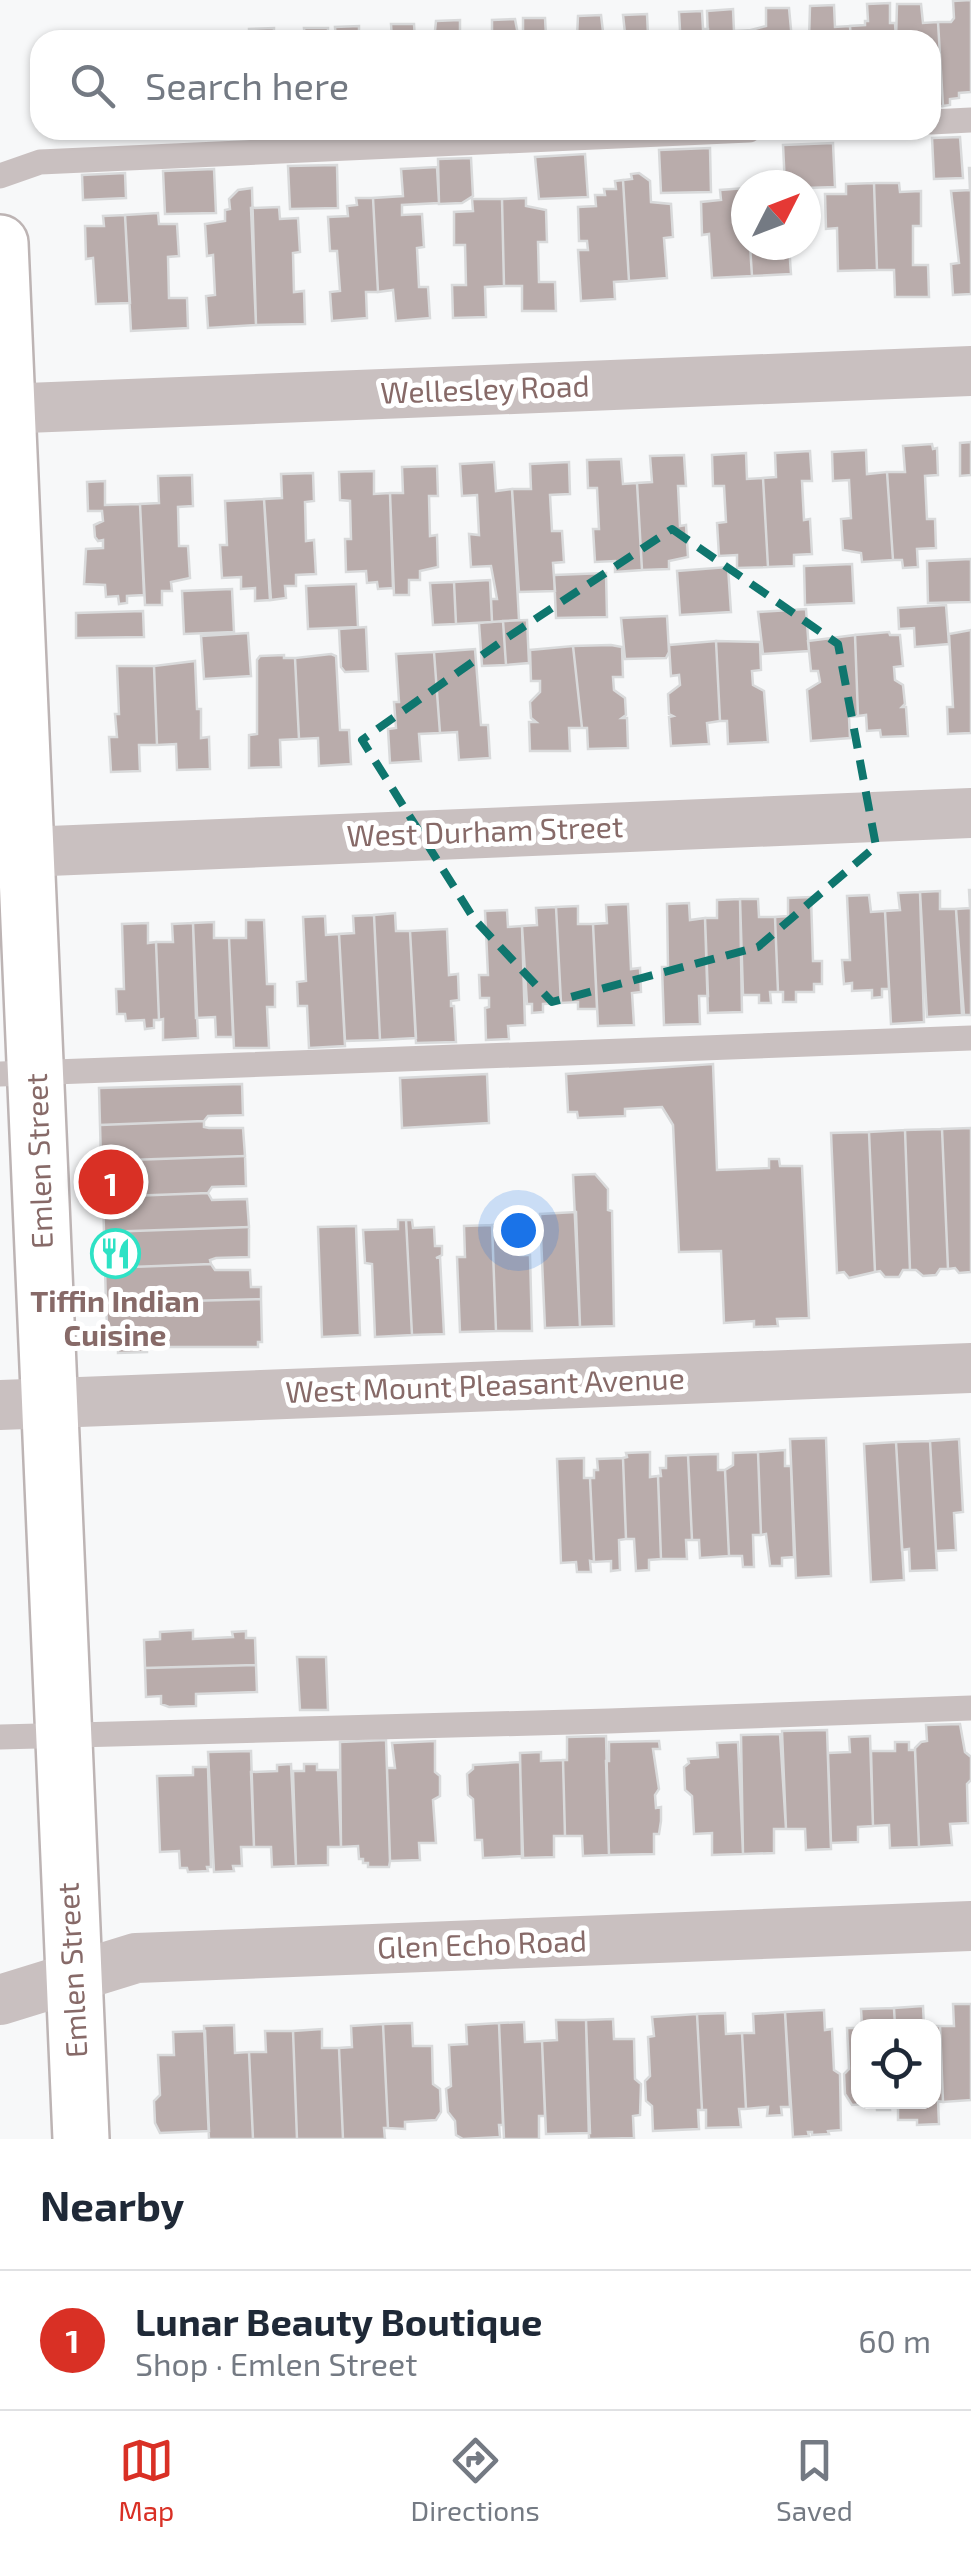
<!DOCTYPE html>
<html lang="en">
<head>
<meta charset="utf-8">
<style>
  body { margin:0; font-family:"Exo 2",sans-serif; background:#f6f6f7; color:#1f2937 }
  .controls { position:absolute; right:30px; bottom:30px; display:grid; overflow:hidden; border-radius:20px; box-shadow:0 2px 8px #0004 }
  .controls button { width:90px; height:90px; display:grid; place-items:center; padding:0; border:0; border-bottom:2px solid #e0e1e3; background:#fff; color:#1f2937; font:50px sans-serif }
  .compass { position:absolute; left:731px; top:170px; width:90px; height:90px; border-radius:50%; background:#fff; box-shadow:0 2px 8px #0004; rotate:48deg }
  .you { position:absolute; left:518px; top:1230px; width:35px; height:35px; margin:-25px; border:8px solid #fff; border-radius:50%; background:#1a73e8; box-shadow:0 0 0 15px #1a73e833 }
  .badge { display:grid; place-items:center; width:65px; height:65px; border-radius:50%; background:#d93025; color:#fff; font-size:32px; font-weight:700 }
  .pin { position:absolute; translate:-50% -50%; border:5px solid #fff; box-shadow:0 2px 10px #0006 }
  .list { margin:0; padding:0; list-style:none }
  h2 { display:flex; justify-content:space-between; align-items:center; height:130px; margin:0; padding:0 40px; font-size:42px }
  h2 small { font-size:32px; font-weight:400; color:#747a83 }
  .list li { display:grid; grid-template-columns:65px 1fr auto; gap:30px; align-items:center; box-sizing:border-box; height:140px; padding:0 40px; border-top:2px solid #e0e1e3 }
  .list b { display:block; font-size:38px; white-space:nowrap }
  .list p { margin:0; font-size:32px; white-space:nowrap; color:#747a83 }
  .list em { font-size:32px; font-style:normal; color:#747a83 }
  .icon { flex:none; width:55px; height:55px; fill:none; stroke:currentColor; stroke-width:2; stroke-linecap:round; stroke-linejoin:round }
  .map { position:relative; flex:none; width:971px; height:2139px; overflow:hidden }
  .search { position:absolute; background:#fff; box-shadow:0 2px 8px #0004; left:30px; right:30px; top:30px; height:110px; display:flex; align-items:center; gap:25px; box-sizing:border-box; padding:0 35px; border-radius:30px; color:#747a83; font-size:38px }
  .sheet { height:270px; background:#fff }
  nav { display:flex; justify-content:space-around; align-items:center; box-sizing:border-box; height:140px; border-top:2px solid #e0e1e3; background:#fff; font-size:28px; color:#747a83 }
  nav a { display:grid; justify-items:center; gap:5px }
  nav .on { color:#d93025 }
  .map>svg:first-child { display:block }
  .building { fill:#b9acab; stroke:#d9dadb; stroke-width:2.5 }
  .lines { fill:none; stroke-linecap:round; stroke-linejoin:round }
  .primary-casing { stroke:#bdb4b4; stroke-width:60 }
  .service { stroke:#c9c0c0; stroke-width:25 }
  .minor { stroke:#c9c0c0; stroke-width:50 }
  .primary { stroke:#fff; stroke-width:55 }
  .marked { fill:none; stroke:#0f766e; stroke-width:8; stroke-dasharray:20 12; stroke-linejoin:round }
  .labels { text-anchor:middle; stroke-width:10; stroke-linejoin:round; paint-order:stroke }
  .street-label { font-size:30px; fill:#876a68; stroke:#fff }
  .poi-label { font-size:30px; font-weight:bold; fill:#876a68; stroke:#fff }
</style>
</head>
<body>
<div class="map">
<svg width="971" height="2139" viewBox="0 0 971 2139">
  <rect width="100%" height="100%" fill="#f7f8f9"/>
  <path class="building" d="M971 0V92L959 93V98L950 99V105L943 106 938 22H951L954 18 953 1Z
    M890 3V23H895L896 40H851L850 26 865 25V21H868L867 4Z
    M897 4H921L923 23 938 22 943 106H931V40H896Z
    M834 5 835 27 850 26 851 40H809L810 6Z
    M766 8H789L792 40H751V30L766 26Z
    M733 9 734 31 751 30V40H708L707 11Z
    M702 11 703 29H708V40H662V34L678 33 680 30 679 12Z
    M647 14 648 35 662 34V40H621V33H625L623 15Z
    M601 15 604 40H564L577 37 578 16Z
    M523 18H545L546 36 564 40H519V37H523Z
    M515 19 519 40H492V20Z
    M460 20V40H434L436 21Z
    M391 24H414L415 40H392Z
    M359 26V40H336L335 27Z
    M274 28V40H249V29Z
    M304 28H328V40H305Z
    M960 137 963 178 934 179 932 138Z
    M833 143 835 187 806 188V185H785L783 145Z
    M710 148 711 192 661 193 659 150Z
    M585 154 588 197 539 199 535 157Z
    M471 158 473 196 462 203 439 204 438 159Z
    M337 165 338 208 290 209 288 166Z
    M437 167 439 203 402 205V215L422 214 424 247 417 248 419 287H428L430 318 396 321 393 290 378 292 373 198 403 196 401 169Z
    M969 168H971V294L953 295 951 264 959 263 951 191 970 190Z
    M214 169 216 213 165 214 163 171Z
    M125 173 126 198 83 200 82 175Z
    M639 173 650 181 651 202 671 204 673 237 664 238 667 278 629 281 623 180 632 179 631 174Z
    M623 180 629 281 614 282 615 299 581 301 578 250H588L587 241H579L578 207 596 206 595 195H605L604 189H616L615 181Z
    M874 183H899L900 192 921 191V226H913V265H928L929 297H895L894 270H877Z
    M874 183 877 270 838 271 837 228 826 229 825 194H846V184Z
    M252 188 256 325 208 328 206 296 215 295 213 255 207 256 205 224 225 221V210L230 209 229 199 238 190Z
    M746 188V245H750L752 276 712 278 709 234 702 235 701 202 721 200 720 190Z
    M356 198H373L378 292H366L367 318 332 321 330 292 340 291 337 251H330L328 217 348 216 347 206 357 205Z
    M526 198V206L546 210 547 242H538L539 282H555L556 311H522V286H504L502 199Z
    M472 199H502L504 286 485 287 486 317 453 318 452 285H466L465 245H454V212L473 211Z
    M279 207 280 219 298 218 300 252 293 253 294 292 304 291 305 324 256 325 251 208Z
    M158 213 159 224H177L179 256 168 257 169 298H187L188 328 131 331 125 215Z
    M125 215 130 303 96 304 93 258 86 259 85 226H104L103 216Z
    M750 245H789L791 274 752 276Z
    M971 442V475L960 476V443Z
    M932 444 933 449 937 448 938 475 925 476 927 519H935L936 548 917 549 918 567 903 568 902 560H893L887 472H905L903 446Z
    M866 450 867 474 887 472 893 560 862 562 861 553 843 550 841 519 851 518 849 480 833 481 832 452Z
    M810 451 812 481H802L804 520 810 519 812 554 794 555V566L768 567 763 478 776 477 775 453Z
    M746 453 747 479 763 478 768 567 737 568V555L719 556 717 523 726 522 724 486H713L712 455Z
    M684 455 686 486H678L680 526 686 525 688 557 669 561V569L642 570 637 483 652 482 650 456Z
    M621 459 623 484 637 483 642 570 615 572V561L595 562 593 529H599L597 488H588L587 460Z
    M494 462 496 491 512 489 519 620 492 622 491 599H497L491 566 471 567 469 534 479 535 477 495 462 496 460 464Z
    M569 462 570 494 550 495 552 531H562L564 562 553 563 555 591 519 592 512 489H531L530 464Z
    M437 466 438 496H429L430 536 437 535 438 567 420 571V580H409V595H394L390 493H403L402 467Z
    M374 471V494L390 493 393 588 378 589 377 582 367 583 366 571 346 572 345 539H351L350 501 340 500 339 472Z
    M313 473 314 501 305 502 306 541 314 540 316 574 296 575V586H285L286 598 271 600 264 499 282 498 281 474Z
    M192 475 193 506 178 507 179 546H188L190 578 171 582 172 591H162V605H145L140 504 159 503 158 476Z
    M105 481V505L140 504 144 595 127 596V603L119 604 118 596 106 597 105 585 84 584 86 549 103 548V540L98 541 95 537 94 525 103 521 102 511H88L87 482Z
    M264 499 270 600 255 601V588L241 589V577L222 578 220 545H227L225 501Z
    M971 559V602L928 603 927 561Z
    M852 564 854 603 805 605 804 566Z
    M728 567 731 612 680 615 677 571Z
    M606 573 607 617 556 618 554 575Z
    M490 580 492 622 456 624 454 582Z
    M454 582 456 624 433 625 430 583Z
    M356 584 358 627 308 629 306 586Z
    M232 589 234 632 184 634 182 591Z
    M946 605 949 644 915 647 914 628 899 629 898 608Z
    M806 609 809 651 763 654 758 612Z
    M143 611 144 637 76 638V613Z
    M667 616 669 652 666 658 625 659 621 618Z
    M527 620 529 663 506 665 503 621Z
    M503 621 506 665 482 666 479 623Z
    M366 627 368 671 345 672 341 667 339 629Z
    M971 630V733L948 734 947 707H953L949 634Z
    M889 632 890 635H900L903 666 894 667 895 680 903 685 905 704 902 707H906L908 736 881 737 880 730 867 731 866 715 858 716 855 635Z
    M248 633 251 676 204 679 201 636Z
    M855 635 858 716 849 717 850 738 811 741 807 690 820 682 818 671H811L808 641Z
    M716 641 720 721 707 723 709 744 671 746 669 717 673 716 669 714 668 694 680 685 679 675 671 676 669 645Z
    M716 641 760 642 761 670 752 671 753 685 764 691 768 742 728 744 727 721H720Z
    M611 645 622 647 623 677H613L614 690 625 698 626 715 622 718H627L628 748 588 749 587 728H582L573 646Z
    M573 646 582 728H569L570 751H530L529 722H536L531 718 530 702 540 692V681H531L530 650Z
    M475 649 481 725H488L490 758 459 760 457 732 440 733 434 652Z
    M434 652 440 733 419 734 421 761 390 763 388 729 396 728 394 702H399L396 654Z
    M331 654 336 656 340 730H349L351 764 319 766 318 738 299 739 295 658Z
    M284 655V658H295L299 739 280 740 281 767 249 768V735L257 734V660L260 656Z
    M195 661 197 709H201V738L209 737 210 769 177 770 176 744 157 745 154 666Z
    M117 666H154L157 745H139L140 771 111 772 109 737H117L115 714H119Z
    M969 890H971V1015H964L956 909 970 908Z
    M940 891V909H956L962 1015 927 1017 920 892Z
    M920 892 924 1022 891 1024 885 911 900 910 898 893Z
    M869 895 871 912 885 911 889 989H882V997L872 998V990L852 991V983L844 984 842 960H850L847 896Z
    M811 897 813 961H822V984H814V992H796V1002H783V992H778L775 917 788 916V898Z
    M740 899H758L759 917H775L778 992H770L771 1003H759V995H743Z
    M740 899 742 1012 708 1013 705 918H717V900Z
    M689 903 690 920 705 918 708 996H699L700 1024 664 1025 662 967H668L667 904Z
    M628 904 631 969 640 968 641 992 632 993 634 1025 598 1026 593 924 607 923 606 905Z
    M578 906V924H593L597 1009H578V1002L561 1003 556 907Z
    M556 907 561 1003 543 1004V1012L532 1013V1004H527L522 926 537 925 536 908Z
    M507 910 508 927 522 926 525 1025 508 1026 509 1039 486 1040 485 1008 489 1007V998H480L479 975H488L485 911Z
    M395 913 396 931H410L416 1038 380 1040 374 915Z
    M374 915 380 1040 345 1041 339 934 354 933 353 916Z
    M325 916 326 935 339 934 345 1046 309 1048 307 1006H298L297 982 306 981 303 917Z
    M246 920H264L267 984H275V1007H267L269 1048H234L229 938H246Z
    M214 922V938H229L233 1037H216L215 1017 196 1018 193 923Z
    M148 923V943L156 942 159 1020H154V1028L145 1029 144 1020 126 1021 125 1014H117L116 989H124L122 924Z
    M193 923 198 1038 163 1040V1019L159 1020 156 942H173L172 924Z
    M447 929 449 975 458 974 459 1000 451 1001V1006H454L456 1042 416 1043 410 931Z
    M713 1064 717 1170 769 1168V1159H779L780 1166H802L809 1318 777 1319 778 1326 754 1327V1321L724 1323 721 1251 679 1252 673 1125 662 1107 625 1109V1116L578 1118 577 1112H568L566 1074Z
    M487 1074 489 1123 402 1128 400 1078Z
    M242 1084 243 1115 208 1116 204 1121 100 1125 99 1088Z
    M204 1121V1127L209 1128H243L245 1156 101 1161 100 1125Z
    M971 1128V1272L959 1273 955 1268 948 1269 942 1129Z
    M942 1129 948 1269H940L936 1275 923 1276 916 1270H910L905 1130Z
    M905 1130 910 1270H903L899 1277H885L880 1271 875 1272 869 1132Z
    M869 1132 875 1272 849 1278 844 1272 837 1273 831 1133Z
    M245 1156 246 1186 212 1187 208 1193 103 1197 101 1161Z
    M595 1174 608 1189V1210L612 1211 614 1326 580 1327 573 1175Z
    M208 1193 212 1200 247 1199 249 1227 104 1232 103 1197Z
    M576 1212 580 1327 545 1328 540 1214Z
    M398 1220H406L412 1335 375 1337 372 1264 365 1263 363 1230 398 1229Z
    M406 1220H412L413 1228 434 1227 435 1246H442V1255L436 1258 440 1257 444 1334 412 1335Z
    M519 1224 520 1255H530L532 1331H496L492 1225Z
    M492 1225 496 1331 460 1332 457 1257H465L464 1226Z
    M356 1226 360 1335 322 1337 318 1227Z
    M249 1227V1257L216 1258 210 1260 211 1264 105 1268 104 1232Z
    M211 1264 215 1270H250L251 1287H261V1299L106 1303 105 1268Z
    M261 1299 262 1342H258V1347H147V1352L118 1353V1349H108L106 1303Z
    M826 1438 831 1576 796 1578 790 1439Z
    M959 1439 963 1512 954 1513 956 1550 936 1551 930 1441Z
    M930 1441 937 1570 910 1571 909 1549 902 1550 896 1442Z
    M896 1442 904 1580 871 1582 864 1444Z
    M785 1450V1466H791L794 1557 782 1558V1566H770L766 1534 761 1535 758 1452Z
    M650 1452V1477L658 1476 661 1559 649 1560V1570L636 1571 634 1539H626L623 1458 627 1457 626 1453Z
    M758 1452 761 1535H753L754 1567H743L742 1556H729L725 1470 733 1465V1453Z
    M718 1454V1470H725L729 1556 700 1558 699 1540H692L688 1455Z
    M688 1455 692 1540H686L687 1559H661L658 1476H661L660 1468H666V1456Z
    M584 1458V1478H590L594 1562 590 1561 591 1572H577L576 1562 561 1563 557 1459Z
    M623 1458 626 1539 619 1540 620 1570 611 1571V1561L594 1562 590 1478H594V1470H598L597 1459Z
    M193 1630V1639L233 1637 232 1632 246 1631V1638H255L256 1665 145 1668 144 1640 160 1639V1632Z
    M297 1657H326L328 1710H300Z
    M256 1665 257 1692 196 1694V1706L169 1707 161 1704V1696L146 1697 145 1668Z
    M960 1724 965 1752 971 1757V1780L967 1784 968 1823 950 1824 952 1845 919 1847 915 1748 921 1742 927 1741 926 1725Z
    M827 1730 831 1849 806 1850 805 1829H786L782 1731Z
    M780 1734 786 1829H774V1853L743 1854 741 1735Z
    M606 1736 609 1855 583 1856 582 1836H565L563 1760H567V1737Z
    M870 1736 873 1826 858 1827V1842L831 1843 828 1753 850 1752 849 1737Z
    M386 1740 390 1861 389 1867H368V1863H363V1859H359L358 1846 341 1847 340 1742Z
    M435 1741V1772L440 1776V1796L433 1800 436 1843H419L420 1860 390 1861 387 1768H395L392 1743Z
    M659 1741 660 1749H653L659 1789 655 1795 656 1808 661 1807V1821L659 1834H654V1854L609 1855 606 1761H609V1742Z
    M738 1742 743 1854 712 1855V1833L694 1834 692 1796 685 1790 684 1767 689 1763 688 1759 718 1757 717 1743Z
    M895 1742H909V1750H915L919 1847 890 1848 889 1825 873 1826 871 1751H895Z
    M251 1751 254 1847H241L242 1866H233L234 1871 214 1872 208 1752Z
    M541 1752V1761L563 1760 565 1836H554V1857L522 1858 520 1753Z
    M520 1762 523 1856 483 1858 482 1840H475L473 1799 468 1795 467 1774 473 1769V1765Z
    M291 1764 296 1866 272 1867 271 1847H254L251 1772 277 1771V1765Z
    M304 1764H317V1770H338L341 1847H328V1865L296 1866 293 1771H304Z
    M193 1767H208L211 1867H207L208 1871 188 1872 187 1868H180L179 1851 160 1852 157 1776 193 1775Z
    M953 2004H971V2100L943 2102 940 2026H954Z
    M923 2006 924 2026H895L894 2008Z
    M894 2008 895 2026H862L861 2009Z
    M824 2010 825 2030 832 2029 834 2070 840 2074 841 2130 828 2131 829 2134 812 2135V2132H808L809 2136 793 2137 785 2012Z
    M785 2012 790 2107H781L782 2115 767 2116 768 2107 746 2109 742 2033H754L753 2014Z
    M725 2013 726 2034 742 2033 746 2109H739L741 2127 706 2128V2110H702L697 2014Z
    M697 2014 702 2110H698L699 2129 653 2131 652 2106 646 2101 645 2081 650 2076 648 2037 654 2036 652 2017Z
    M613 2019 614 2039H634L635 2079 641 2084 640 2115 633 2116 634 2138 589 2139 586 2020Z
    M556 2020H586L590 2133 546 2134 542 2041 557 2040Z
    M524 2022 525 2042 542 2041 545 2116H539V2139H504L499 2023Z
    M412 2023 413 2046H432L433 2084 440 2089 441 2112 436 2120 405 2122V2129L388 2128 383 2024Z
    M499 2023 503 2125H499L500 2137 463 2139 456 2135 455 2121 448 2112 446 2089 451 2086 449 2045 467 2044 466 2025Z
    M383 2024 388 2128H384L385 2139H343L339 2048 352 2047 351 2026Z
    M234 2025 235 2053 249 2052 253 2139H209L204 2026Z
    M925 2026H940L943 2102 938 2101 939 2124 917 2125V2120H898V2102H934V2026Z
    M847 2028H858V2102H898H889L890 2110H877V2103L852 2105 845 2094 844 2074 849 2069Z
    M322 2029V2048H339L343 2139H297L293 2031Z
    M205 2031 209 2131 160 2133 155 2123 154 2101 160 2095 158 2055H174L173 2032Z
    M265 2031H293L297 2139H253L249 2052H266Z"/>
  <g class="lines">
    <defs>
      <path id="primary" d="M0 243 81 2139"/>
    </defs>
    <use href="#primary" class="primary-casing"/>
    <path class="service" d="M931 122 971 120
      M0 176 40 162 749 130
      M0 1074 971 1038
      M0 1737 609 1721 971 1708"/>
    <path class="minor" d="M0 409 971 371
      M0 853 971 813
      M0 1405 971 1368
      M0 2000 136 1958 971 1926"/>
    <use href="#primary" class="primary"/>
  </g>
  <path class="marked" d="M672 529 838 644 876 846 758 947 552 1002 474 919 362 740 505 639Z"/>
  <defs>
    <symbol id="restaurant-ring" viewBox="-11 -11 22 22"><circle r="9.5" fill="#fff" stroke="#2ee2c5" stroke-width="1.5"/><path d="M-5-6h1v4h1v-4h1v4h1v-4h1v5L-1.5 .5V6h-2V.5L-5-1ZM5-6V6H3V1.5H1.5Q1.5-4 5-6Z" fill="#2ee2c5"/></symbol>
  </defs>
  <g fill-rule="evenodd">
    <use href="#restaurant-ring" x="88" y="1226" width="55" height="55"/>
  </g>
  <g class="labels">
    <g class="street-label">
      <text transform="translate(485 390) rotate(-2)" y="10">Wellesley Road</text>
      <text transform="translate(485 832) rotate(-2)" y="10">West Durham Street</text>
      <text transform="translate(40 1161) rotate(-92)" y="10">Emlen Street</text>
      <text transform="translate(485 1386) rotate(-2)" y="10">West Mount Pleasant Avenue</text>
      <text transform="translate(482 1945) rotate(-2)" y="10">Glen Echo Road</text>
      <text transform="translate(73 1970) rotate(-93)" y="10">Emlen Street</text>
    </g>
    <g class="poi-label">
      <text x="115" y="1312">Tiffin Indian<tspan x="115" dy="34">Cuisine</tspan></text>
    </g>
  </g>
</svg>
<div class="controls">
<button><svg class="icon" aria-label="locate" viewBox="0 0 24 24"><circle cx="12" cy="12" r="6"/><path d="M12 2v4M12 18v4M2 12h4M18 12h4"/></svg></button>
</div>
<svg class="compass" viewBox="-18 -18 36 36"><path d="M0-13l5 13h-10z" fill="#e53935"/><path d="M0 13l5-13h-10z" fill="#747a83"/></svg>
<div class="you"></div>
<div class="pin badge" style="left:111px;top:1182px">1</div>
<div class="search"><svg class="icon" aria-label="search" viewBox="0 0 24 24"><circle cx="10" cy="10" r="6"/><path d="M15 15l6 6"/></svg>Search here</div>
</div>
<section class="sheet">
<h2>Nearby<small></small></h2>
<ul class="list">
<li><span class="badge">1</span><div><b>Lunar Beauty Boutique</b><p>Shop · Emlen Street</p></div><em>60 m</em></li>
</ul>
</section>
<nav>
<a class="on"><svg class="icon" aria-label="map" viewBox="0 0 24 24"><path d="M3 6l6-2 6 2 6-2v14l-6 2-6-2-6 2zM9 4v14M15 6v14"/></svg>Map</a>
<a><svg class="icon" aria-label="directions" viewBox="0 0 24 24"><path d="M12 3l9 9-9 9-9-9zM9 14v-3h6M13 9l2 2-2 2"/></svg>Directions</a>
<a><svg class="icon" aria-label="saved" viewBox="0 0 24 24"><path d="M7 4h10v16l-5-4-5 4z"/></svg>Saved</a>
</nav>
</body>
</html>
